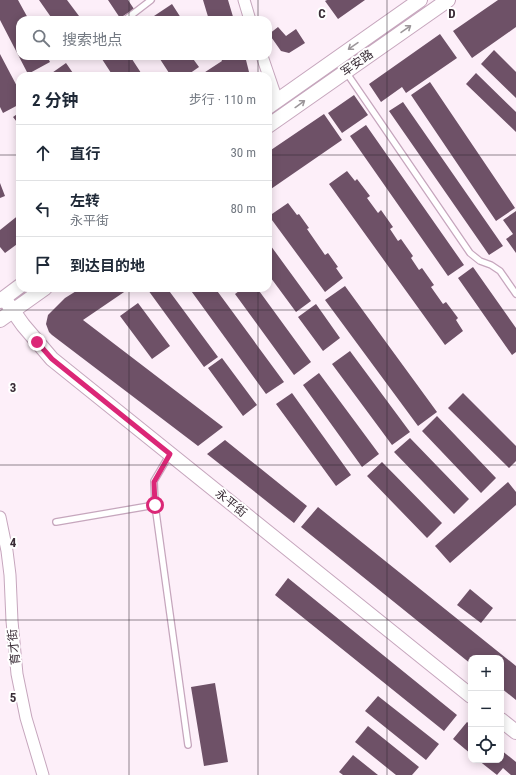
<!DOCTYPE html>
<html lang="zh">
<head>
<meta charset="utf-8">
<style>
  body { margin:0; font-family:"Roboto Condensed","Noto Sans SC",sans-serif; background:#f6f6f7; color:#1f2937 }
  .controls { position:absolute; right:12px; bottom:12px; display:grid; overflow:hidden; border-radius:8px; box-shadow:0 2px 10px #0003 }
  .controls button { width:36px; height:36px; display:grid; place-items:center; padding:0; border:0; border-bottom:1px solid #e0e1e3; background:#fff; color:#1f2937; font:20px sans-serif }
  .stop { position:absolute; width:12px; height:12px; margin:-9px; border:3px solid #db2777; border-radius:50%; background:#fff }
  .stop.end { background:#db2777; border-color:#fff; box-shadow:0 1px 4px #0008 }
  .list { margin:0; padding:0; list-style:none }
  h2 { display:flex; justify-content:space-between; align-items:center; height:52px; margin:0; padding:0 16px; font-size:17px }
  h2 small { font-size:13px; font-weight:400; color:#747a83 }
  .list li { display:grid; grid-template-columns:26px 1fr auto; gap:12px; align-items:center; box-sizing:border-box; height:56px; padding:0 16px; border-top:1px solid #e0e1e3 }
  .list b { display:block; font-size:15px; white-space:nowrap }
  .list p { margin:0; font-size:13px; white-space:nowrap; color:#747a83 }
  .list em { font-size:13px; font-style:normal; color:#747a83 }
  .icon { flex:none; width:22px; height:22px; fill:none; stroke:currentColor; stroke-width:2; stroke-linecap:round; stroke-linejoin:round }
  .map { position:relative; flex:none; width:516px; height:775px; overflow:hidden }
  .search { position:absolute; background:#fff; box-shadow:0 2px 10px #0003; left:16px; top:16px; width:256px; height:44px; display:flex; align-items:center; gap:10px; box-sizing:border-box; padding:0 14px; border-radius:12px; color:#747a83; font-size:15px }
  .panel { position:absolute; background:#fff; box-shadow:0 2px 10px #0003; left:16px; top:72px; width:256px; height:220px; border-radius:12px }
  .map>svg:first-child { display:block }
  .building { fill:#6e5167 }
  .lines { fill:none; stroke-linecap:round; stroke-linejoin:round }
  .service-casing { stroke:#c6a6bd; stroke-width:8 }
  .minor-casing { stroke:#c6a6bd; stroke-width:13 }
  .tertiary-casing { stroke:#c6a6bd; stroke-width:16 }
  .service { stroke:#fff; stroke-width:5.5 }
  .minor { stroke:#fff; stroke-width:11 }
  .tertiary { stroke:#fff; stroke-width:14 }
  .oneway { stroke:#9c969a }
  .route { stroke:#db2777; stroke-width:5 }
  .grid { fill:none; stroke:#392c36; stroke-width:1; stroke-opacity:0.55 }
  .labels { text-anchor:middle; stroke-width:4; stroke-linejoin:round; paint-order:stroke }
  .street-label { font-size:12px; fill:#392c36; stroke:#fff }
  .grid-label { font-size:13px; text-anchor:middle; font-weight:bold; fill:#392c36; stroke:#fff; stroke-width:4; stroke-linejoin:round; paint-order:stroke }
</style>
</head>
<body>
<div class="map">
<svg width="516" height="775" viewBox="0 0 516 775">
  <rect width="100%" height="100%" fill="#fdeff9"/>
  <path class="building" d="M0 0H18L29 20H20V56H47L50 62 28 74 0 20Z
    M39 0H67L82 20H53Z
    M108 0H128L134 9 120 18Z
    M203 0H228L234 20H209Z
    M327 0H365L338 19 325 1Z
    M498 0H516V27L472 58 453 31Z
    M172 4 181 18 178 20H148Z
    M278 27 286 36 296 29 305 43 289 53 281 51 269 34Z
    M440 34 457 58 406 93 402 87 381 102 369 84Z
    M494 50 516 72V98L481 64Z
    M0 54 20 92V104L3 113 0 107Z
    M100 56H130L143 76H113Z
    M158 56H191L199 67 186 76H171Z
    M220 56H245L250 76H199L222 61Z
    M66 63 75 76H50L49 75Z
    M476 73 516 112V132L466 84Z
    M430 82 515 208 496 221 411 95Z
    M354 95 368 115 342 133 328 113Z
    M403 102 503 246 489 255 389 111Z
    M20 112V126L13 117Z
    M324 114 342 140 268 191V152Z
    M366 125 464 265 448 276 350 136Z
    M347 171 355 181 357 179 370 196 367 198 378 213 381 210 393 227 390 229 398 241 401 239 413 256 411 258 419 270 422 268 434 285 431 287 443 304 446 302 458 318 456 320 463 331 445 345 329 184Z
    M0 183 5 196 0 198Z
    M288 203 297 215 299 214 309 228 307 229 325 255 328 253 338 267 336 268 343 278 325 292 269 216Z
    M516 211V253L506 239 513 234 503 220Z
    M20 214V242L5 253 0 247V230Z
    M268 242 311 301 296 312 268 274Z
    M473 267 516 328V352L512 355 458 278Z
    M345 286 437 412 418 426 325 300Z
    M81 288H130L83 320 223 427 198 446 52 335 49 332 46 324 48 315 65 298Z
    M150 288H167L218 357 204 367 148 290Z
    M189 288H215L284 382 266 394Z
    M243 288H257L311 362 294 375 235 294Z
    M138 303 170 346 152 359 120 316Z
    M316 304 340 338 323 351 298 317Z
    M350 351 410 432 392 445 332 364Z
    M222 358 257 405 243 416 208 368Z
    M319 373 379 454 362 467 303 385Z
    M292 393 351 475 336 486 276 404Z
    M463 393 516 446V461L509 468 448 408Z
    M437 416 496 478 481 493 422 431Z
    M410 438 469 499 454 514 394 452Z
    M225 440 307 506 294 523 207 454Z
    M382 462 442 523 427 538 367 476Z
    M508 482 516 492V505L450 563 435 546Z
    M318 507 516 666V700L501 688V658H471V664L301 527Z
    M288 578 457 715 444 731 275 595Z
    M470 589 493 608 481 623 457 605Z
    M215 683 228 762 204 766 191 687Z
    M378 696 439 744 426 760 365 711Z
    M467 722 471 725V754L453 739Z
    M368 726 419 767 412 775H396L355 742Z
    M501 750 516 762V775H511L503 768 497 775 478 760H501Z
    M353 755 378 775H343L339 772Z"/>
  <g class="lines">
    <defs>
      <path id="service" d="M125 20 151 0
        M346 72 470 253 480 261 491 265 500 271 516 294
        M170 454 154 481 155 505 188 745
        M56 522 155 505"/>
      <path id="minor" d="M244 0 250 20
        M262 56 277 100
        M0 517 7 551 10 575 12 621 17 674 26 718 43 775"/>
      <path id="tertiary" d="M268 107 420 0
        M268 126 448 0
        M4 298 23 325 52 359 471 696
        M0 301 20 286
        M0 320 45 288
        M501 720 516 732"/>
    </defs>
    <use href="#service" class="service-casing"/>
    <use href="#minor" class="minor-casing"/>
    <use href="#tertiary" class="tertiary-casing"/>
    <use href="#service" class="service"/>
    <use href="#minor" class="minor"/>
    <use href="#tertiary" class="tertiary"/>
  </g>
  <defs><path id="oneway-shaft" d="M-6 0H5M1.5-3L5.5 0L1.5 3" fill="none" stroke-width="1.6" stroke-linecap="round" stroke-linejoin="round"/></defs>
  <g class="oneway">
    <use href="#oneway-shaft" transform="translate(406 29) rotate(-35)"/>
    <use href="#oneway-shaft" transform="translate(353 46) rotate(145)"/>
    <use href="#oneway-shaft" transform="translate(300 104) rotate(-36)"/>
  </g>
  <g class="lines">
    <path class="route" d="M37 342 52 359 170 454 154 482 155 505"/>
  </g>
  <path class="grid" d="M129 0V20M258 0V20M387 0V775M129 56V76M258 56V76M0 155H20M268 155H516M129 288V775M258 288V775M0 310H516M0 465H516M0 620H516"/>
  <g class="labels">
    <g class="street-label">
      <text transform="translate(357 63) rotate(-35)" y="4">军安路</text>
      <text transform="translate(231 503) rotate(39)" y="4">永平街</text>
      <text transform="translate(14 647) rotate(-96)" y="4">育才街</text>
    </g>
  </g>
  <g class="grid-label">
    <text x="322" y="18">C</text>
    <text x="452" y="18">D</text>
    <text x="13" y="392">3</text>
    <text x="13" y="547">4</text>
    <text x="13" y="702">5</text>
  </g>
</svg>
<div class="controls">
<button>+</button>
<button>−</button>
<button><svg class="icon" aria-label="locate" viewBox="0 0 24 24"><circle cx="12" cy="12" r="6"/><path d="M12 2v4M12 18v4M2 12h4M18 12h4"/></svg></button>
</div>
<div class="stop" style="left:155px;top:505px"></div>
<div class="stop end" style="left:37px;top:342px"></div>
<div class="search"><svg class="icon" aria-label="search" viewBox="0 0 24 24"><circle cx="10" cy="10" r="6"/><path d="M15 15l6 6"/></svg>搜索地点</div>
<section class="panel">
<h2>2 分钟<small>步行 · 110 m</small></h2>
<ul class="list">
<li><svg class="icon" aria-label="ahead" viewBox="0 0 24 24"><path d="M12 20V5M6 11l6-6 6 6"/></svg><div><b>直行</b></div><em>30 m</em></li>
<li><svg class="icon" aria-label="left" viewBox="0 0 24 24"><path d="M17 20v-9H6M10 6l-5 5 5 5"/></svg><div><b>左转</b><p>永平街</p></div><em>80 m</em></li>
<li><svg class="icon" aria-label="arrive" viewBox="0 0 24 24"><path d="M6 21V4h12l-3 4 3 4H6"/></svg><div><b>到达目的地</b></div></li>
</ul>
</section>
</div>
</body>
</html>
